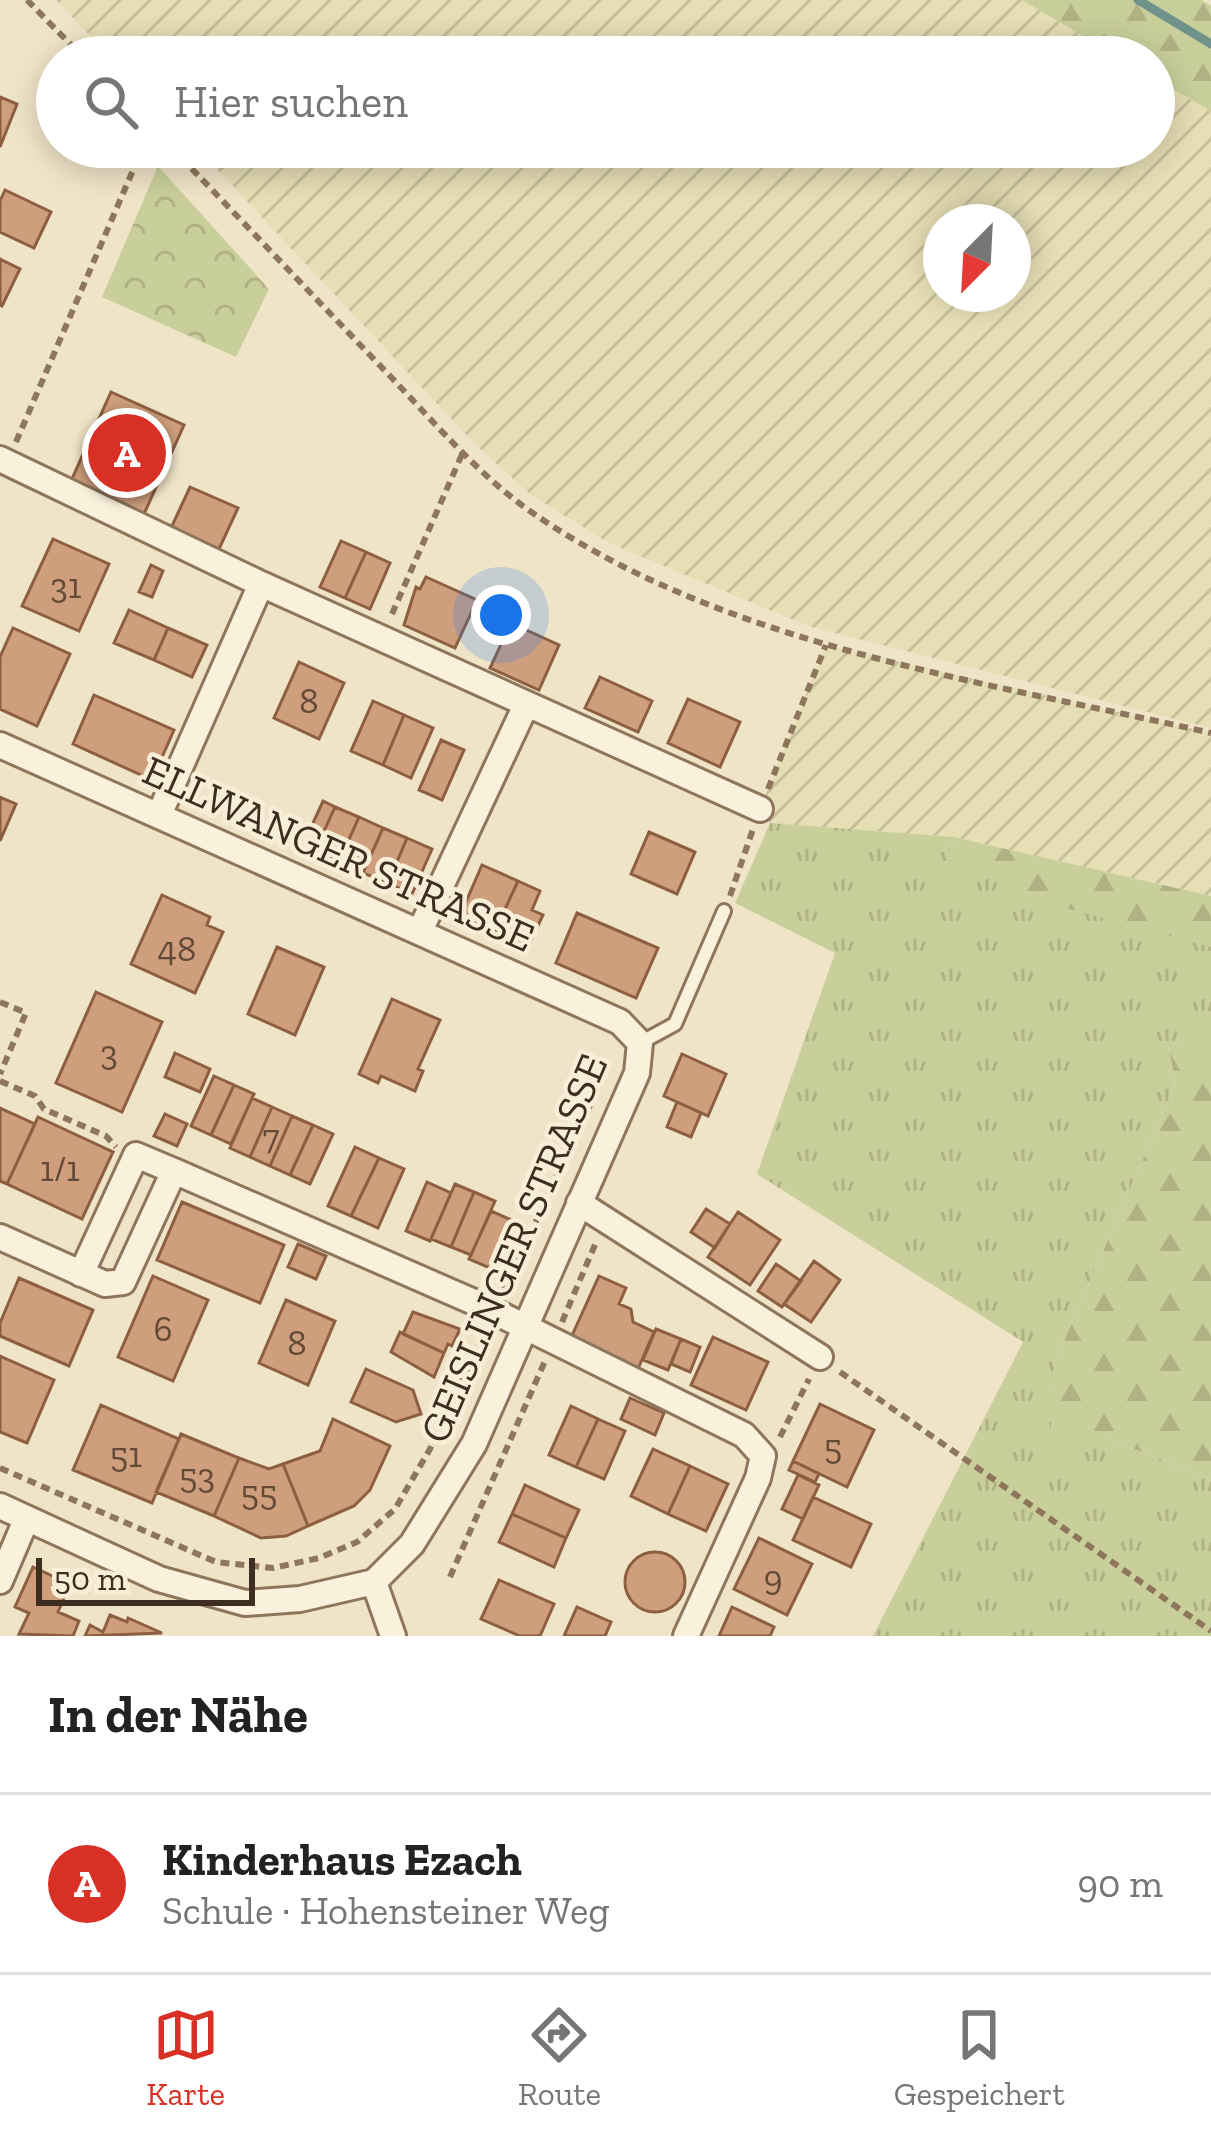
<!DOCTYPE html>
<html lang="de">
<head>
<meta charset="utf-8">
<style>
  body { margin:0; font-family:"Zilla Slab",serif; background:#f6f6f6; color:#222 }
  .compass { position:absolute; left:923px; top:204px; width:108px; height:108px; border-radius:50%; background:#fff; box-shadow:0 6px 30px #0003; rotate:204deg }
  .scale { position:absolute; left:36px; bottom:30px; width:219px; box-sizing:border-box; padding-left:12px; border:6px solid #3d2e20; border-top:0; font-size:33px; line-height:42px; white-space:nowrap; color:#3d2e20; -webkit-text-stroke:9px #f7eed8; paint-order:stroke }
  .you { position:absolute; left:501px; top:615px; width:42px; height:42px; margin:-30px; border:9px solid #fff; border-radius:50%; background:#1a73e8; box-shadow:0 0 0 18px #1a73e833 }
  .badge { display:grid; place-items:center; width:78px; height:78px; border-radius:50%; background:#d93025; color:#fff; font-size:39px; font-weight:700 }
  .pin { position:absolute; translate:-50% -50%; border:6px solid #fff; box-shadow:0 3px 12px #0006 }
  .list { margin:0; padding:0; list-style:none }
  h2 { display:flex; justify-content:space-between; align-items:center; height:156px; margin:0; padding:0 48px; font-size:51px }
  h2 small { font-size:39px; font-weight:400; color:#767676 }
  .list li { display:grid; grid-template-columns:78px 1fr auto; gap:36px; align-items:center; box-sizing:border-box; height:180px; padding:0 48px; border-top:3px solid #e0e0e0 }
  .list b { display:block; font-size:45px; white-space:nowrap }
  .list p { margin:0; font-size:39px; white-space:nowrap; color:#767676 }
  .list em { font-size:39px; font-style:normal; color:#767676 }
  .icon { flex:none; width:66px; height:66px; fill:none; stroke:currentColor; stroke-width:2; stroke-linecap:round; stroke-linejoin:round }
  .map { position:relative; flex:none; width:1211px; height:1636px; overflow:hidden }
  .search { position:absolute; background:#fff; box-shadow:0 6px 30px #0003; left:36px; right:36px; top:36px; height:132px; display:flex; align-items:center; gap:30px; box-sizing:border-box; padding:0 42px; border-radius:66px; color:#767676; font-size:45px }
  .sheet { height:336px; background:#fff }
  nav { display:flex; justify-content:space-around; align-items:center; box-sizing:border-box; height:168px; border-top:3px solid #e0e0e0; background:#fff; font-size:33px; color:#767676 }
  nav a { display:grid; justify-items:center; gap:6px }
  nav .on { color:#d93025 }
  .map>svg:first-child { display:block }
  .farmland { fill:url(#farmland-furrows); fill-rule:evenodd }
  .grass { fill:url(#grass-tufts) }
  .forest { fill:url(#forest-firs) }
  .park { fill:url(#park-crowns) }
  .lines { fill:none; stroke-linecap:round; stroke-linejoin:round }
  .stream { stroke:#6f938a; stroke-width:9 }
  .building { fill:#cf9f7d; stroke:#8d5f41; stroke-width:3 }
  .service-casing { stroke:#8d765c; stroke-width:18 }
  .minor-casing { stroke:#8d765c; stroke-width:30 }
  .path { stroke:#8d765c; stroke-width:6; stroke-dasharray:9 6; stroke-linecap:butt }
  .service { stroke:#faf1dc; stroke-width:12 }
  .minor { stroke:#faf1dc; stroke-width:24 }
  .labels { text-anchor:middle; stroke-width:9; stroke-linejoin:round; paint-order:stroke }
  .number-label { font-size:36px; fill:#624a37 }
  .street-label { font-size:42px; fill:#3d2e20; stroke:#f7eed8 }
</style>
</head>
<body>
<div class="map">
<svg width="1211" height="1636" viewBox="0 0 1211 1636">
  <defs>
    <pattern id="farmland-furrows" width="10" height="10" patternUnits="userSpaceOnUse" patternTransform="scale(3)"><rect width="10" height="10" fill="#e6deb5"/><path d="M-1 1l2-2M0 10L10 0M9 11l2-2" fill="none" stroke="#c6bf9b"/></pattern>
    <pattern id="grass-tufts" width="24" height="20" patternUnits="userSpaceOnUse" patternTransform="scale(3)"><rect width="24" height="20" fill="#c9cf9b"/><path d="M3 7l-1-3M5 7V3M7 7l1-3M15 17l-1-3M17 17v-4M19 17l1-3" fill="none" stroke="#aeb285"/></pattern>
    <pattern id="forest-firs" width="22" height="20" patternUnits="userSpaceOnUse" patternTransform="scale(3)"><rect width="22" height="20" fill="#c9cf9b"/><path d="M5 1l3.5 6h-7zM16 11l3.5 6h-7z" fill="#aeb285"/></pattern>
    <pattern id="park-crowns" width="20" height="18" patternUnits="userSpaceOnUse" patternTransform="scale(3)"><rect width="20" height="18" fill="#c9cf9b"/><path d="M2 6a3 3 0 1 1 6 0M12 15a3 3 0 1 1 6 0" fill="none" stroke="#aeb285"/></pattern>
  </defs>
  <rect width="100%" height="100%" fill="#f0e4c8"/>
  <path class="farmland" d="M56 0H1022L1119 57H110Z
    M1154 78 1211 111V728L808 626 609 543 530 494 475 444 196 147H1154ZM941 222H1013V294H941Z
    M826 645 1211 733V896L954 837 770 823 760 809Z"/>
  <path class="grass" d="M770 823 954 837 948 859 1211 946V1043L1168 1045 1176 1083 1055 1362 1051 1439H1108L1211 1479V1636H873L1023 1342 757 1174 835 953 735 903Z"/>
  <path class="forest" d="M1022 0H1202L1211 6V111L1154 78V57H1119Z
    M954 837 1211 896V947L1039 901 948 859Z
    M1211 1042V1479L1108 1439H1050L1055 1362 1176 1083 1168 1045Z"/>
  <path class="park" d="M158 166 269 289 236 357 102 297Z"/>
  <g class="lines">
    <path class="stream" d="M1138 0 1211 44"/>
  </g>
  <path class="building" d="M0 97 17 104 0 147Z
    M5 190 51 212 34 248 0 232V201Z
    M0 259 20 269 2 306 0 305Z
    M111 392 184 425 144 514 71 481Z
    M190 487 238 508 219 549 171 528Z
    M53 539 109 564 79 631 22 606Z
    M341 541 366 552 345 598 320 587Z
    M366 552 390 563 370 609 345 598Z
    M151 565 163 571 152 597 139 592Z
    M426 577 477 600 455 648 404 625 416 587 420 589Z
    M129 610 168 628 154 660 114 643Z
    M511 623 559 645 539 690 490 668Z
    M13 628 70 654 37 726 0 709V657Z
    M168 628 207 645 192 677 154 660Z
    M299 662 344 683 319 739 274 718Z
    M600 677 652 701 638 732 585 708Z
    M94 695 174 730 152 780 73 744Z
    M688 699 740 722 720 767 668 743Z
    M373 701 404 715 383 765 351 751Z
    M404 715 433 728 411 778 383 765Z
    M441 740 464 750 442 800 419 790Z
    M0 797 16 804 0 841Z
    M323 801 335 807 324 831 312 825Z
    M335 807 359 817 339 862 315 851Z
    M359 817 383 828 363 873 339 862Z
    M383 828 407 838 388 883 363 873Z
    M649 832 695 852 677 894 631 874Z
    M407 838 432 849 412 894 388 883Z
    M482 865 518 881 494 933 459 918Z
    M518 881 540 891 532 910 543 915 527 949 494 933Z
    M162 895 210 917 207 925 223 932 195 993 131 964Z
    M577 913 658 948 636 998 556 963Z
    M277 947 324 967 295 1035 248 1014Z
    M96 992 162 1022 122 1112 56 1083Z
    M392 999 440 1020 418 1069 423 1071 415 1091 381 1076 378 1083 359 1074Z
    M175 1053 210 1069 200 1092 165 1077Z
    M682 1054 726 1074 708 1116 664 1096Z
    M214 1076 234 1085 211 1135 191 1126Z
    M234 1085 254 1094 231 1144 211 1135Z
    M252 1098 272 1107 250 1157 230 1148Z
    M677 1102 701 1113 691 1137 667 1127Z
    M272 1107 292 1116 270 1166 250 1157Z
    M0 1108 35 1124 7 1184 0 1181Z
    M165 1114 187 1124 177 1146 154 1136Z
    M292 1116 313 1125 290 1175 270 1166Z
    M38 1117 113 1152 82 1219 7 1184Z
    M313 1125 333 1134 310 1184 290 1175Z
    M355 1147 379 1158 351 1216 328 1206Z
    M379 1158 404 1169 378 1228 351 1216Z
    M427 1182 451 1193 430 1241 406 1231Z
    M455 1184 474 1192 451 1247 431 1239Z
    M474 1192 495 1201 471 1255 451 1247Z
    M182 1202 284 1245 260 1303 157 1260Z
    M706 1209 730 1224 715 1248 691 1232Z
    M491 1211 514 1221 492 1269 469 1259Z
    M738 1212 780 1240 750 1285 708 1257Z
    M298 1244 326 1256 316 1279 288 1267Z
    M814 1261 840 1280 811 1322 784 1304Z
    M776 1264 801 1281 782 1307 758 1291Z
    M153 1276 208 1300 173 1381 118 1357Z
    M599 1276 626 1288 619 1304 631 1309 633 1322 654 1332 637 1371 570 1340Z
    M19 1278 93 1310 69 1366 0 1336V1323Z
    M286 1300 335 1321 308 1385 259 1363Z
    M413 1312 460 1329 452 1346 448 1344 444 1353 403 1334Z
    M656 1329 681 1339 668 1370 643 1360Z
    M400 1332 444 1353 434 1377 391 1352Z
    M713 1337 768 1362 746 1410 691 1385Z
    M681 1339 700 1347 690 1372 671 1364Z
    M0 1356 54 1380 27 1443 0 1432Z
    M366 1369 413 1390 421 1414 396 1422 351 1402Z
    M630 1398 664 1413 655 1435 621 1419Z
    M820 1404 874 1430 847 1487 793 1461Z
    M101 1405 179 1439 152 1503 73 1470Z
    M571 1406 598 1419 576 1467 549 1455Z
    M333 1419 390 1446 370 1490 354 1506 308 1526 283 1464 320 1451Z
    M598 1419 625 1431 604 1479 576 1467Z
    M181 1434 239 1458 214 1516 156 1492Z
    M653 1449 690 1466 668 1514 631 1496Z
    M239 1458 269 1469 283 1464 308 1526 286 1536 261 1538 214 1516Z
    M793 1461 819 1474 815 1482 789 1470Z
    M690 1466 728 1484 706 1531 668 1514Z
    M798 1475 819 1485 803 1519 782 1509Z
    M525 1485 579 1510 566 1538 512 1514Z
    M813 1497 871 1524 851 1567 793 1540Z
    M512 1514 566 1538 554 1567 499 1542Z
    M759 1538 812 1564 787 1615 734 1589Z
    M625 1582a30 30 0 1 1 60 0a30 30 0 1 1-60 0Z
    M33 1567 70 1584 58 1612 79 1621 73 1636 19 1634 29 1613 15 1607Z
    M499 1580 554 1604 540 1636H520L481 1619Z
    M577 1607 611 1622 605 1636H564Z
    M732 1607 774 1627 770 1636H719Z
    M110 1615 127 1622 128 1618 162 1633 85 1636 90 1625 103 1632Z"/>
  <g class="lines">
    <defs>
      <path id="service" d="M640 1043 675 1024 724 911"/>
      <path id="minor" d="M0 459 261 584 760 809
        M0 745 620 1022 640 1043 637 1073 474 1444 412 1544 374 1582 300 1599 245 1603 159 1579 0 1506
        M159 815 261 584
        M420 931 526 705
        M579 1203 820 1357
        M0 1237 105 1284 123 1282 174 1171 483 1306 744 1435 763 1456 758 1478 686 1636
        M81 1274 136 1155 174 1171
        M0 1581 26 1520
        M374 1582 393 1636"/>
    </defs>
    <use href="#service" class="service-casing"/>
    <use href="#minor" class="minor-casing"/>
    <path class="path" d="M27 0 83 57
      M171 147C244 223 317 300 390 376 433 421 476 472 527 509 721 646 983 681 1211 733
      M16 442 143 147
      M392 614 463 452
      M768 789 826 645
      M730 896 753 829
      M0 1002 26 1013 0 1074
      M0 1081 35 1096 44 1109 106 1136 116 1147
      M504 1290 597 1090
      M562 1322 597 1240
      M840 1372 1211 1631
      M780 1437 809 1379
      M0 1468 216 1562 273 1568 319 1558 357 1542 395 1509 430 1449 483 1335
      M450 1577 545 1361"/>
    <use href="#service" class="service"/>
    <use href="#minor" class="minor"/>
  </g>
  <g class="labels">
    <g class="number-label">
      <text x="66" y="598">31</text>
      <text x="309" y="713">8</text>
      <text x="177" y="961">48</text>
      <text x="109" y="1065">3</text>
      <text x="271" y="1149">7</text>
      <text x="60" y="1181">1/1</text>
      <text x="163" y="1341">6</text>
      <text x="297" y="1355">8</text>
      <text x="833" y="1459">5</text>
      <text x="126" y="1467">51</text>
      <text x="197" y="1488">53</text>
      <text x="259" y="1505">55</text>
      <text x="773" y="1590">9</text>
    </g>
    <g class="street-label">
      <text transform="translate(339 853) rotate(24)" y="15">ELLWANGER STRASSE</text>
      <text transform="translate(513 1248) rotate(-67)" y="15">GEISLINGER STRASSE</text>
    </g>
  </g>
</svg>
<svg class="compass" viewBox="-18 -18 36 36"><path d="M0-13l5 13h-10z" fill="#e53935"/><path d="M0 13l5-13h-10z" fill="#767676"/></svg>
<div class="scale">50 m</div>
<div class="you"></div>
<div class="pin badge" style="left:127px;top:453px">A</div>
<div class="search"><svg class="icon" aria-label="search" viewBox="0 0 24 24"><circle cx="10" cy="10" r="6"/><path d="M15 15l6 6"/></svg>Hier suchen</div>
</div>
<section class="sheet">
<h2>In der Nähe<small></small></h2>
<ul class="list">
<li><span class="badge">A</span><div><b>Kinderhaus Ezach</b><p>Schule · Hohensteiner Weg</p></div><em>90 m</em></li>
</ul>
</section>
<nav>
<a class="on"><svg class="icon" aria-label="map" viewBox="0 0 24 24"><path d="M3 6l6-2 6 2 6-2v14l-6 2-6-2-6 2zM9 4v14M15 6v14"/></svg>Karte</a>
<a><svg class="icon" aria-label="directions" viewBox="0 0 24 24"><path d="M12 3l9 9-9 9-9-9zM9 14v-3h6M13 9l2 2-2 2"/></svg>Route</a>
<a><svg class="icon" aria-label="saved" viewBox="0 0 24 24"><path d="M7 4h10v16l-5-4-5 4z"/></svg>Gespeichert</a>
</nav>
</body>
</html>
